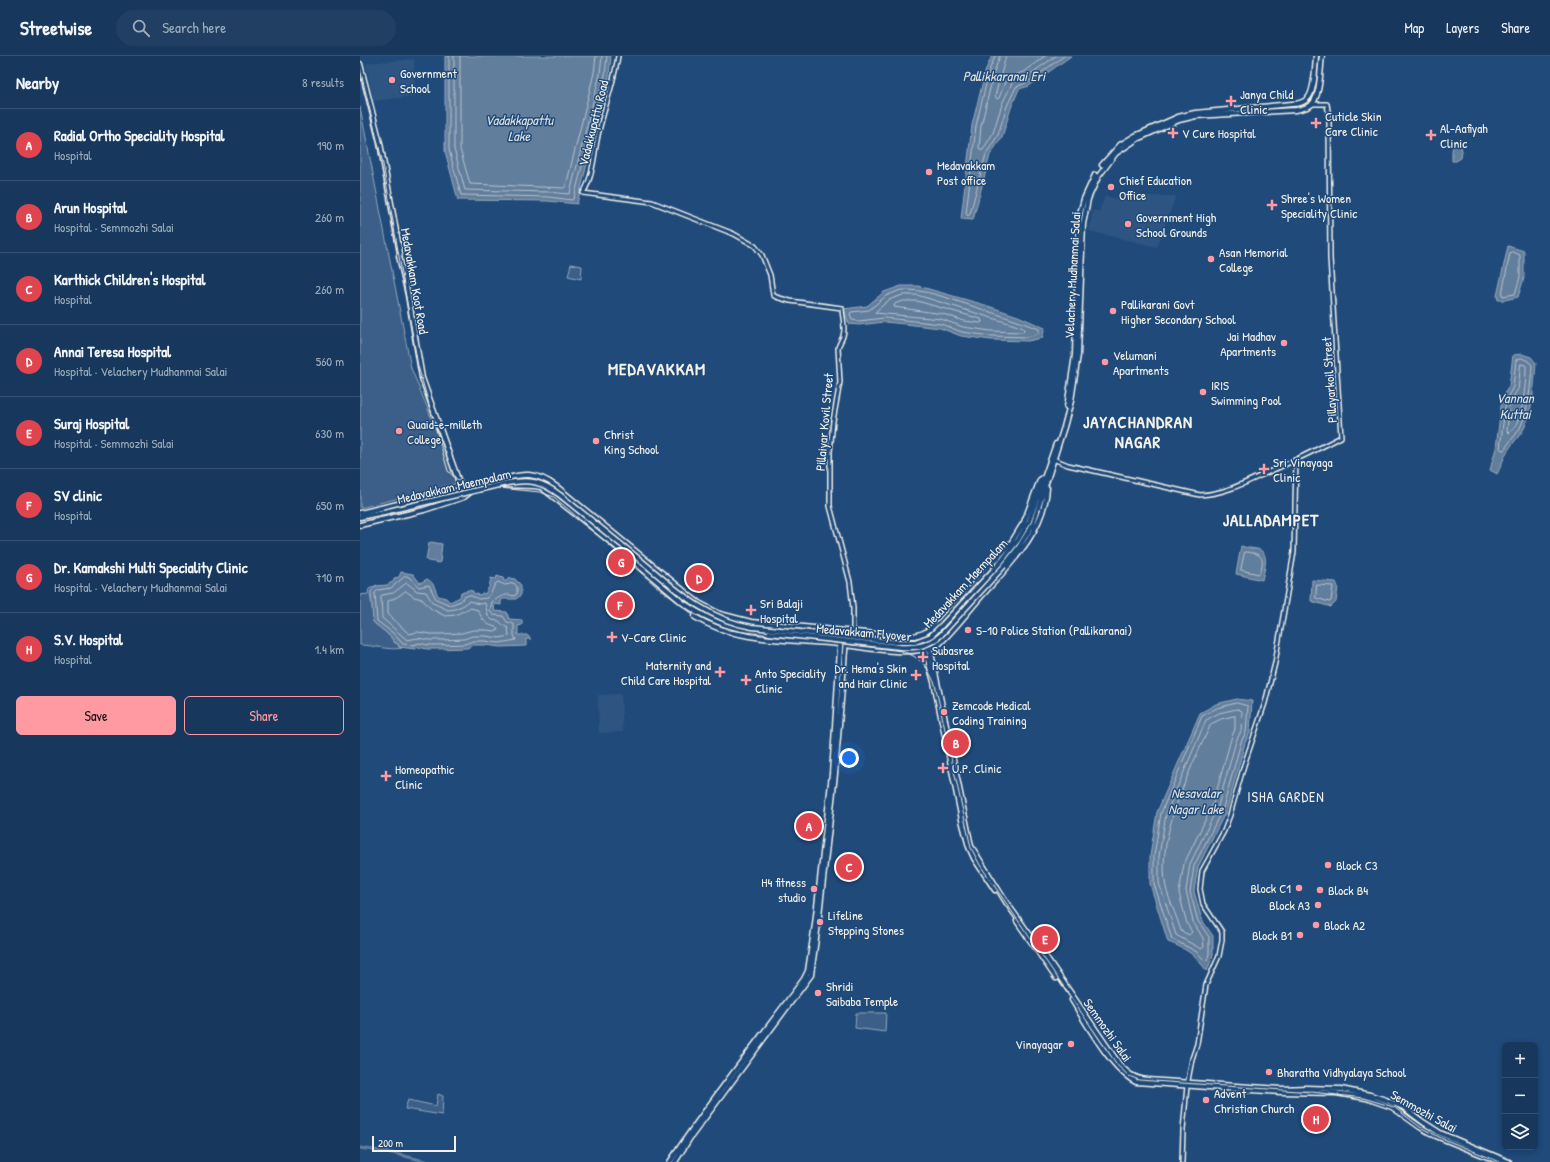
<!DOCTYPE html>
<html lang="en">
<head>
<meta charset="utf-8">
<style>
  body { margin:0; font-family:"Patrick Hand",sans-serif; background:#203f62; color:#f1f3f6 }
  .controls { position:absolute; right:12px; bottom:12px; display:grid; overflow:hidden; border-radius:6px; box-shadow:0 2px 6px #0003 }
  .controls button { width:36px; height:36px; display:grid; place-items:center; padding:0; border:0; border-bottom:1px solid #365272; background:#17385c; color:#f1f3f6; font:20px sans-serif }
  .scale { position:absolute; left:12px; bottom:10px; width:84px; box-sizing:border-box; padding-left:4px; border:2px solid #f4f1e8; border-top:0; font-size:11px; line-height:14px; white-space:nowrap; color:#f4f1e8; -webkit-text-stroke:3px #1f4a7a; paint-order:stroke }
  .you { position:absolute; left:489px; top:702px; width:14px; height:14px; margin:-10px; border:3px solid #fff; border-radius:50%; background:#1a73e8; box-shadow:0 0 0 6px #1a73e833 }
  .badge { display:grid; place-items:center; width:26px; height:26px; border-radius:50%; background:#ff9aa2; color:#fff; font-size:13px; font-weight:700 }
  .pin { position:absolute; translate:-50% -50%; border:2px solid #fff; box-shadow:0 1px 4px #0006 }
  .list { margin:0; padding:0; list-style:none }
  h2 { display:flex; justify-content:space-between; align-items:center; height:52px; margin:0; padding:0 16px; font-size:17px }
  h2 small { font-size:13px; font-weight:400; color:#9eacbb }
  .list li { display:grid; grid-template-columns:26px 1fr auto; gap:12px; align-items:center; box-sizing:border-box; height:72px; padding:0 16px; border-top:1px solid #365272 }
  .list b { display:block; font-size:15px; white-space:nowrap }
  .list p { margin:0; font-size:13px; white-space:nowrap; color:#9eacbb }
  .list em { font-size:13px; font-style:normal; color:#9eacbb }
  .actions { display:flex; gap:8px; padding:12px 16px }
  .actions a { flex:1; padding:9px 0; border:1px solid #ff9aa2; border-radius:6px; text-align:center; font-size:14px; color:#ff9aa2 }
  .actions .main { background:#ff9aa2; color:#111 }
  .icon { flex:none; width:22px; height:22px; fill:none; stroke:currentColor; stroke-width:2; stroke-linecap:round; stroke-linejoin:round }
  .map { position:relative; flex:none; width:1190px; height:1106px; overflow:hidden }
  header { display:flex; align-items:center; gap:24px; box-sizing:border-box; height:56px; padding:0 20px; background:#17385c; border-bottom:1px solid #365272 }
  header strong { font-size:19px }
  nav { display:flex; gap:22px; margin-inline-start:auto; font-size:14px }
  .search { width:280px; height:36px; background:#203f62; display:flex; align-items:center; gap:10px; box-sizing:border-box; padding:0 14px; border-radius:22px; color:#9eacbb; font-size:15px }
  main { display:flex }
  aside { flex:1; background:#17385c }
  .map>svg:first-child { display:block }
  .built { fill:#2d5581 }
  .green { fill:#3a5f88; stroke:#97a8b8 }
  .water { fill:#627e9d; stroke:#9cacbb }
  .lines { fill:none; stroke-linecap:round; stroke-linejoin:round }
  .shore { stroke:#bac3ca; stroke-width:1 }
  .canal { stroke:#627e9d; stroke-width:3 }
  .tertiary-casing { stroke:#f4f1e8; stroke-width:6 }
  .primary-casing { stroke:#f4f1e8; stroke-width:7 }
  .tertiary { stroke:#1f4a7a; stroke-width:3 }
  .primary { stroke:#1f4a7a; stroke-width:4 }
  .rail { stroke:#f4f1e8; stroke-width:1 }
  .primary-bridge-casing { stroke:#f4f1e8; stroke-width:7; stroke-linecap:butt }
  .primary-bridge { stroke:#1f4a7a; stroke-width:4 }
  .poi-dot { fill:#ff9aa2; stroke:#1f4a7a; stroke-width:1.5 }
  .labels { text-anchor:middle; stroke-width:3; stroke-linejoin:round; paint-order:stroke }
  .poi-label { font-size:13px; fill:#f4f1e8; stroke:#1f4a7a; text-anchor:start }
  .street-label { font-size:13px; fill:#f4f1e8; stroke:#1f4a7a }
  .water-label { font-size:14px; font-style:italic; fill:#dee0dd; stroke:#1f4a7a }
  .neighbourhood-label { font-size:14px; letter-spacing:1px; fill:#f4f1e8; stroke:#1f4a7a }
  .district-label { font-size:17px; font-weight:bold; letter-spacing:1px; fill:#f4f1e8; stroke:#1f4a7a }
</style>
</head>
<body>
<header>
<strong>Streetwise</strong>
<div class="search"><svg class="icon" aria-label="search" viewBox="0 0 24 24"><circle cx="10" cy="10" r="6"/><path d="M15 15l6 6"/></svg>Search here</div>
<nav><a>Map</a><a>Layers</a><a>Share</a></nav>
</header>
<main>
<aside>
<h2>Nearby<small>8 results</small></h2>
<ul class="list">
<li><span class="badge" style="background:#e0444e">A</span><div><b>Radial Ortho Speciality Hospital</b><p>Hospital</p></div><em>190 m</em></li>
<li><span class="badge" style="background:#e0444e">B</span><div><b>Arun Hospital</b><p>Hospital · Semmozhi Salai</p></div><em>260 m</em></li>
<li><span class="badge" style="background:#e0444e">C</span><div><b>Karthick Children's Hospital</b><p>Hospital</p></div><em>260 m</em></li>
<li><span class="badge" style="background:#e0444e">D</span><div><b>Annai Teresa Hospital</b><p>Hospital · Velachery Mudhanmai Salai</p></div><em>560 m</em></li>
<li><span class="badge" style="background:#e0444e">E</span><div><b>Suraj Hospital</b><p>Hospital · Semmozhi Salai</p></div><em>630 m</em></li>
<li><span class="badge" style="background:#e0444e">F</span><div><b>SV clinic</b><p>Hospital</p></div><em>650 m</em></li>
<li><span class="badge" style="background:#e0444e">G</span><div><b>Dr. Kamakshi Multi Speciality Clinic</b><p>Hospital · Velachery Mudhanmai Salai</p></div><em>710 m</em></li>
<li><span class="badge" style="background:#e0444e">H</span><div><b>S.V. Hospital</b><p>Hospital</p></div><em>1.4 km</em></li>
</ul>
<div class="actions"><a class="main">Save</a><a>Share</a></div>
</aside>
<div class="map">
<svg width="1190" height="1106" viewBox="0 0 1190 1106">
  <rect width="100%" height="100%" fill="#1f4a7a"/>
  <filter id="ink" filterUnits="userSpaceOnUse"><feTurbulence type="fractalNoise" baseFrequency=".025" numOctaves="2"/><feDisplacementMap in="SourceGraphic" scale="8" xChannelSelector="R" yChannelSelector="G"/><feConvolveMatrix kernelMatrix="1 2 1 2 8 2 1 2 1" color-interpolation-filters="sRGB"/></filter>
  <g filter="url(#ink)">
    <path class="built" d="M54 3 55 40 13 45 6 7Z
      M761 139 781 144 782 141 785 143 787 140H816L797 191 729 175 733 154 739 155 745 140 759 143Z
      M261 638 263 676 239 677 238 639Z"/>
    <path class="green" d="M0 51 51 312 98 427 0 452Z
      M211 208 222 210 221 223 208 220Z
      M17 529 11 535 10 538 15 568C22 573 30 579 35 587L38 588 39 591 42 592C30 595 13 589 0 589V539L8 538 9 533Z
      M496 957H526L525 976 495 972Z
      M78 1038 83 1040 82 1059 45 1053 48 1044 76 1050Z"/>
    <path class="water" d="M85 0H251L249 20 217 148 188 145 98 144 85 95Z
      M632 0H711L669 30 659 33 651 52 642 81 630 99 613 164 601 163 612 69 626 13Z
      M1095 86H1100L1102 95 1101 102 1096 105H1092V94Z
      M1148 190 1164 195V222L1158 241 1145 244H1138L1137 240Z
      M541 230H558L625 249 658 260 685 272 682 282 668 285 631 284 601 280 580 272 545 268 524 266 499 269 489 268 484 253 507 250 524 236Z
      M1162 298 1171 301 1176 307C1174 328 1173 359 1162 376 1157 383 1151 389 1147 396 1143 403 1141 411 1137 418L1130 414 1136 392 1142 342 1149 330 1153 299Z
      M71 486 82 488 80 507 68 505 66 504 69 487Z
      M881 490C887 492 891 492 897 493 911 496 904 514 902 524L876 518Z
      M41 516 53 518 60 527 67 523C74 526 75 533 78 540L86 542 90 546 100 541 101 536H106L107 534 113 535V537L120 539 122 537 125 538 129 531 131 522 136 523 137 520 143 522 144 525H146L149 522 155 523 161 529V539L156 543H143L141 545V549L135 548 134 555 147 556 149 563 162 564V569L158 570V579H167L171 583H166V590L140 591 125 589H113L107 592 76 593H67L58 591 55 593 39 591 38 588 35 587 30 580 13 566 11 535 15 530 27 529 34 525V522L39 521Z
      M952 524 976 526 978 531 976 546 971 551 951 545Z
      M877 643 892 645 890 677 885 687 867 753 838 811 834 835 842 864 853 880V899L847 915C833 898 829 894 808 886L790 828V800L797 756 840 657 856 648Z"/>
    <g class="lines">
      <path class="shore" d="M89 0V94L101 139 189 141 212 144 214 142 245 19 247 0
        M94 0V93L105 134 189 136 208 138 210 137 240 18 242 0
        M100 0V93L110 128 204 132 206 130 234 17 236 0
        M635 0 629 15 616 70 606 158 608 160 610 158 626 98 638 79 647 50 656 31 668 26 704 0
        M640 0 634 16 621 70 619 92 621 94H623L633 77 642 48 652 27 656 24 666 21 696 0
        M646 0 635 40 637 43 639 42 645 26 649 21 663 16 685 0
        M1153 196 1160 199V221L1155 238 1143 240 1142 238 1150 197Z
        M541 234C565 233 587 242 609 249 633 257 656 264 679 273V277L668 281 631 280 602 276 581 268 545 264 524 262 499 265 492 264 490 258 491 256 509 254 526 240Z
        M543 239H557L655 269 663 272 664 274 662 276 631 275 603 271 581 263 515 257 516 255 529 244Z
        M544 245H557L621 263 622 266 620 267 604 265 583 258 534 251 535 248Z
        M1162 302 1168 305 1172 309C1171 328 1168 357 1159 374 1154 381 1148 387 1144 394H1142L1140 392 1146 344 1153 331 1156 304Z
        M1161 308 1165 309 1166 311C1166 327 1163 368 1149 377L1147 375 1150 346 1158 333Z
        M885 496C902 497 906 502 899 518L881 514Z
        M47 520C52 522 54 528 59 531L69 529 76 543 90 549 101 545 104 541 109 539 119 543 127 542 131 537 135 528 138 526 145 529 154 527 157 531V538L154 540C144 537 140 541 132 546L130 555 133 559 143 560 147 566 154 568V579L156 584 139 587 125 585H113L105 588 76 589H68L59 587 53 589 43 588 33 577 17 565 15 537 18 534 31 532 44 521Z
        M47 527 57 535 66 536 73 547 88 554 95 553 104 549 109 545 119 548 125 547 128 560 132 564 139 565 143 569 148 572 149 580 139 582 126 580H112L104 583 82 584H69L58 582 47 584 22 562 21 541 22 539 33 537Z
        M957 529 973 530 971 545 969 546 956 542Z
        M46 535 54 541 62 543 70 552 85 560 95 559 110 552 118 554C122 563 125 569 136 571L138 574 136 575 126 574H113L102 577 81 578H70L58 576 49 578 28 558V545L37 541Z
        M877 647 888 650 886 676 881 686 863 752 834 810 830 836 838 865 849 881V898L847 904 845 905 837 896 812 883 794 828V800L801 757 842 660 857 652Z
        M878 653 882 655 881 675 876 685 858 750 830 808 826 834 833 866 843 882 844 891 841 893 816 879 799 827V800L806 758 846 664 859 657Z
        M875 660V673L871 683 853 748 824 808 819 837 827 868 832 876 829 879 821 875C817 860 806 839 805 825 798 777 831 711 851 668L861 663Z"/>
      <path class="canal" d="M0 1092 32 1097 69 1106"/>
      <defs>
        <path id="tertiary" d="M258 0C254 26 245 50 239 75 234 95 234 120 223 137L292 146 374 178 395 190 402 199 410 219 413 239 416 241 430 245 482 252C482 261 486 271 483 280 482 284 479 287 478 292L480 326 473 365 470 396V450L490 526 493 552V577
          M693 403 708 409 840 439C863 438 883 428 904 418 930 407 956 394 981 381L970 202 969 61 967 48H952
          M822 1106 823 1074 827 1030 832 1003 837 988 846 929 859 900 862 884V876L843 848 840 833 842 815 864 775 870 759 884 709 905 647 915 607 934 496 936 404"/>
        <path id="primary" d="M0 8 20 87 40 197 39 200 48 239 62 322 102 435
          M742 109 760 89 775 80 818 61 835 57 932 48C938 48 943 47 947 43 955 37 955 10 956 0
          M707 351 715 299 719 161 724 143 735 119
          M142 429 174 430 181 431 252 487 323 547C352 566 374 574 409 577
          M0 457C41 447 81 438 122 429 138 426 153 418 169 419 180 420 189 425 197 431L330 540 339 547 360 558 391 566 537 580H554L564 577 580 566 651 487 664 466 678 429 680 424 683 422
          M0 461 24 456
          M0 469 64 454 104 441 112 435
          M640 507 658 484 669 465 696 388
          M644 510 659 491 673 468 704 371 711 345 718 299 723 168 728 143 738 121 756 97 777 83 819 64 836 60 936 54C941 53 947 52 951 49 961 40 960 12 962 0
          M336 555 335 561C377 587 433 583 480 588
          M564 577 571 597 611 790 646 846 688 904 759 1008C768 1018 774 1023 788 1024L921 1033 946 1032 981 1033 1010 1039 1026 1044 1043 1051 1063 1066 1080 1077 1149 1106
          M559 579 565 593 574 626 602 764 609 791 614 802 635 834
          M486 589C514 593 552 601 578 589 593 575 606 558 619 543 647 511 684 478 687 432
          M657 865 696 922
          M712 944C727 968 752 1014 776 1026L921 1036 976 1037 1006 1042 1032 1051 1060 1071 1076 1080 1140 1106
          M310 1106C351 1043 399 984 444 923L448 915 455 868 472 718 481 577
          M315 1106 330 1082 451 919 458 868 475 718 486 583"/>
      </defs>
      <use href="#tertiary" class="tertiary-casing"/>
      <use href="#primary" class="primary-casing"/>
      <use href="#tertiary" class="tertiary"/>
      <use href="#primary" class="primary"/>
      <path class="rail" d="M0 13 23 108 58 310 88 415 98 424 109 429 180 436 194 441 295 529 330 556 369 574 542 595C563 603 566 609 575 628L611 792 620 809 758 1010 769 1020 779 1024 952 1036 1003 1042 1034 1051 1060 1071 1081 1082 1140 1106"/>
      <defs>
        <path id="primary-bridge" d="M24 456 147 427C170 423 181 425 200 439 226 460 252 481 279 503 313 531 346 564 392 571L535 586H555L571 580 582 569 640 507
          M409 577 540 591C556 592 569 590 581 579L644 510"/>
      </defs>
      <use href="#primary-bridge" class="primary-bridge-casing"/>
      <use href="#primary-bridge" class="primary-bridge"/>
    </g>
  </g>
  <g class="poi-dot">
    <circle cx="32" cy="24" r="4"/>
    <path d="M869 39h4v4h4v4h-4v4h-4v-4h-4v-4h4z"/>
    <path d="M954 61h4v4h4v4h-4v4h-4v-4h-4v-4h4z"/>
    <path d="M811 71h4v4h4v4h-4v4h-4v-4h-4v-4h4z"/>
    <path d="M1069 73h4v4h4v4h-4v4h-4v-4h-4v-4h4z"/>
    <circle cx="569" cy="116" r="4"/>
    <circle cx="751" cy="131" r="4"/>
    <path d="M910 143h4v4h4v4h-4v4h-4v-4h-4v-4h4z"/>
    <circle cx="768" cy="168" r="4"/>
    <circle cx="851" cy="203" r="4"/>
    <circle cx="753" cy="255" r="4"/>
    <circle cx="924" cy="287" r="4"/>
    <circle cx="745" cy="306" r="4"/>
    <circle cx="843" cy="336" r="4"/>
    <circle cx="39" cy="375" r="4"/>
    <circle cx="236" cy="385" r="4"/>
    <path d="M902 407h4v4h4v4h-4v4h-4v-4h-4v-4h4z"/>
    <path d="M389 548h4v4h4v4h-4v4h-4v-4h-4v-4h4z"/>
    <circle cx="608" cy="574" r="4"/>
    <path d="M250 575h4v4h4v4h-4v4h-4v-4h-4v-4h4z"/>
    <path d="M561 595h4v4h4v4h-4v4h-4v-4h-4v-4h4z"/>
    <path d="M358 610h4v4h4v4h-4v4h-4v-4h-4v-4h4z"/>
    <path d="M554 613h4v4h4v4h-4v4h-4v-4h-4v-4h4z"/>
    <path d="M384 618h4v4h4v4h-4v4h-4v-4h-4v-4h4z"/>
    <circle cx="584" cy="656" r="4"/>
    <path d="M581 706h4v4h4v4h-4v4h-4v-4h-4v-4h4z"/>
    <path d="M24 714h4v4h4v4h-4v4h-4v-4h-4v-4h4z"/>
    <circle cx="968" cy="809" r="4"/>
    <circle cx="939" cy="832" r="4"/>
    <circle cx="454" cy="833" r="4"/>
    <circle cx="960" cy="834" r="4"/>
    <circle cx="958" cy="849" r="4"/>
    <circle cx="460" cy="866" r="4"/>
    <circle cx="956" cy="869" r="4"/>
    <circle cx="940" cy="879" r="4"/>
    <circle cx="458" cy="937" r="4"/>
    <circle cx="711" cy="988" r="4"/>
    <circle cx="909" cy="1016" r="4"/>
    <circle cx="846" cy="1044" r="4"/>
  </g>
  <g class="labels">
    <g class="poi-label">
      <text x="40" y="22">Government<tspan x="40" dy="15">School</tspan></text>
      <text x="880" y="43">Janya Child<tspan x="880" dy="15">Clinic</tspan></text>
      <text x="965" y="65">Cuticle Skin<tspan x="965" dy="15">Care Clinic</tspan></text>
      <text x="1080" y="77">Al-Aafiyah<tspan x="1080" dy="15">Clinic</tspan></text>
      <text x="822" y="82">V Cure Hospital</text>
      <text x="577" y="114">Medavakkam<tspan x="577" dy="15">Post office</tspan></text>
      <text x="759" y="129">Chief Education<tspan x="759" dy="15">Office</tspan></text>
      <text x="921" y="147">Shree's Women<tspan x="921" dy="15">Speciality Clinic</tspan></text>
      <text x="776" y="166">Government High<tspan x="776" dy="15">School Grounds</tspan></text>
      <text x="859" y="201">Asan Memorial<tspan x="859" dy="15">College</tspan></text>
      <text x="761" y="253">Pallikarani Govt<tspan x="761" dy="15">Higher Secondary School</tspan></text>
      <text x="916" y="285" text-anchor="end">Jai Madhav<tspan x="916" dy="15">Apartments</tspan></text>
      <text x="753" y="304">Velumani<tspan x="753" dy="15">Apartments</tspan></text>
      <text x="851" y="334">IRIS<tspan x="851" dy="15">Swimming Pool</tspan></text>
      <text x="47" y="373">Quaid-e-milleth<tspan x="47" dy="15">College</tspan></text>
      <text x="244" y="383">Christ<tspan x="244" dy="15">King School</tspan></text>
      <text x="913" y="411">Sri Vinayaga<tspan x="913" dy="15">Clinic</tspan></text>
      <text x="400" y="552">Sri Balaji<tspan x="400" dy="15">Hospital</tspan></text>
      <text x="616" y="579">S-10 Police Station (Pallikaranai)</text>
      <text x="261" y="586">V-Care Clinic</text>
      <text x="572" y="599">Subasree<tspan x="572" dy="15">Hospital</tspan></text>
      <text x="351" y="614" text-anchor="end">Maternity and<tspan x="351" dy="15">Child Care Hospital</tspan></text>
      <text x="547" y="617" text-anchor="end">Dr. Hema's Skin<tspan x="547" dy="15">and Hair Clinic</tspan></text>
      <text x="395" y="622">Anto Speciality<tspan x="395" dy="15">Clinic</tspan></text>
      <text x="592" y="654">Zemcode Medical<tspan x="592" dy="15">Coding Training</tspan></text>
      <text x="592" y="717">U.P. Clinic</text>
      <text x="35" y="718">Homeopathic<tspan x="35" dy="15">Clinic</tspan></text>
      <text x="976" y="814">Block C3</text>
      <text x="446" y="831" text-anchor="end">H4 fitness<tspan x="446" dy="15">studio</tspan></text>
      <text x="931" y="837" text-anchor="end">Block C1</text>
      <text x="968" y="839">Block B4</text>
      <text x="950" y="854" text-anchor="end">Block A3</text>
      <text x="468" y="864">Lifeline<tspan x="468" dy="15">Stepping Stones</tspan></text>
      <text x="964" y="874">Block A2</text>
      <text x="932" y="884" text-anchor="end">Block B1</text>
      <text x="466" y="935">Shridi<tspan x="466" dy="15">Saibaba Temple</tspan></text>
      <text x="703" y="993" text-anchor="end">Vinayagar</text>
      <text x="917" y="1021">Bharatha Vidhyalaya School</text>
      <text x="854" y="1042">Advent<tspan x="854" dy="15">Christian Church</tspan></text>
    </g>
    <g class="street-label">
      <text transform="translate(233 67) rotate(-76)" y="5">Vadakkupattu Road</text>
      <text transform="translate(712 219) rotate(-87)" y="5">Velachery Mudhanmai Salai</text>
      <text transform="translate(55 225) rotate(80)" y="5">Medavakkam Koot Road</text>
      <text transform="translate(969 324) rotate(-94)" y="5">Pillayarkoil Street</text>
      <text transform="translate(464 366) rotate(-85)" y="5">Pillaiyar Kovil Street</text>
      <text transform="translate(94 430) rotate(-13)" y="5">Medavakkam Maempalam</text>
      <text transform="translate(605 527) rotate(-47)" y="5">Medavakkam Maempalam</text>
      <text transform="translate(504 576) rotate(5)" y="5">Medavakkam Flyover</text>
      <text transform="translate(748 974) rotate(55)" y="5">Semmozhi Salai</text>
      <text transform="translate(1064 1055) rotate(29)" y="5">Semmozhi Salai</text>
    </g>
    <g class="water-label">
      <text x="644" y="25">Pallikkaranai Eri</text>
      <text x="159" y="69">Vadakkapattu<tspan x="159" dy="16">Lake</tspan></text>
      <text x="1155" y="347">Vannan<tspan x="1155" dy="16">Kuttai</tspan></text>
      <text x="836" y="742">Nesavalar<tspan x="836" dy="16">Nagar Lake</tspan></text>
    </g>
    <g class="neighbourhood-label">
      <text x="926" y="746">ISHA GARDEN</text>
    </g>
    <g class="district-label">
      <text x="297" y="319">MEDAVAKKAM</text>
      <text x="778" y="372">JAYACHANDRAN<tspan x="778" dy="20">NAGAR</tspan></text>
      <text x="911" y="470">JALLADAMPET</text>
    </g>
  </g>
</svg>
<div class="controls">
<button>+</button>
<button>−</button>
<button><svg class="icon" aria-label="layers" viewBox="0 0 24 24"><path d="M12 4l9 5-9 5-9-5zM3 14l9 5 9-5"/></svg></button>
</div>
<div class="scale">200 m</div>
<div class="you"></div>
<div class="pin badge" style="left:449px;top:770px;background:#e0444e">A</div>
<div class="pin badge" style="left:596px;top:687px;background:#e0444e">B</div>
<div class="pin badge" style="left:489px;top:811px;background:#e0444e">C</div>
<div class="pin badge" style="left:339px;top:522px;background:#e0444e">D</div>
<div class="pin badge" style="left:685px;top:883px;background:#e0444e">E</div>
<div class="pin badge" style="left:260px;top:549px;background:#e0444e">F</div>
<div class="pin badge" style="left:261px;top:506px;background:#e0444e">G</div>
<div class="pin badge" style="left:956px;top:1063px;background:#e0444e">H</div>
</div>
</main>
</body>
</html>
